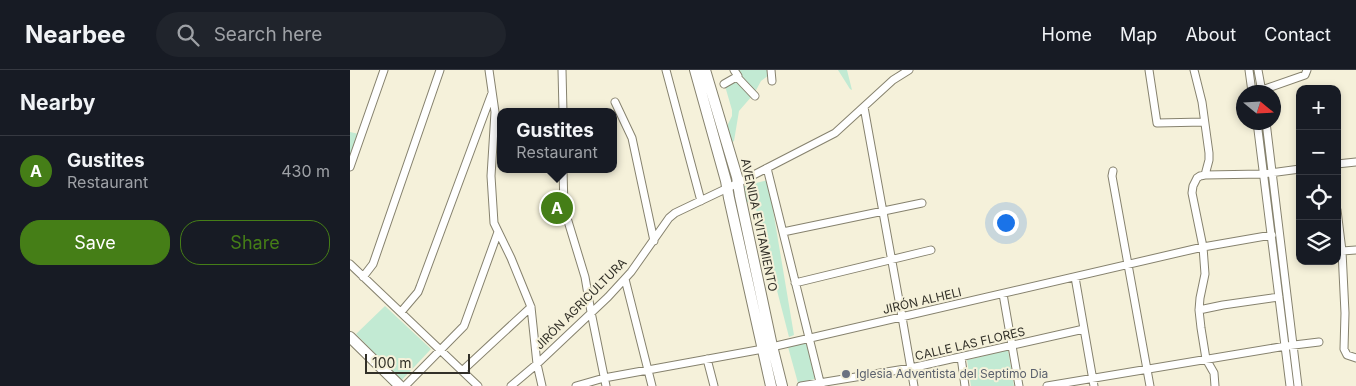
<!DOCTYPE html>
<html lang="en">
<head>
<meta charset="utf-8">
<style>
  body { margin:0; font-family:Inter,sans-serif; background:#20242c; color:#f1f3f6 }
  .controls { position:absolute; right:15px; top:15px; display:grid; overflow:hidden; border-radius:10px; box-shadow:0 2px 8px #0003 }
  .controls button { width:45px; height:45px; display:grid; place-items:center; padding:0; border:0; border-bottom:1px solid #363941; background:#171b24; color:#f1f3f6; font:25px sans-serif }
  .compass { position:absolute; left:886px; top:15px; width:45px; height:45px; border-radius:50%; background:#171b24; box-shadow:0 2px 8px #0003; rotate:108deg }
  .scale { position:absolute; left:15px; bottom:12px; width:105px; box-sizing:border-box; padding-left:5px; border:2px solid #323028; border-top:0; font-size:14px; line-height:18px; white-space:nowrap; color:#323028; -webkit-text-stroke:4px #f5f1da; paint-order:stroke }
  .you { position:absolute; left:655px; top:152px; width:18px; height:18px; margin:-12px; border:4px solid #fff; border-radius:50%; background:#1a73e8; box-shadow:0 0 0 8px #1a73e833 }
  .badge { display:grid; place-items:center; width:32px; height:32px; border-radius:50%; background:#457e17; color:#fff; font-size:16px; font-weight:700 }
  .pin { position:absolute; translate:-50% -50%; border:2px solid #fff; box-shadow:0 1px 5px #0006 }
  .popup { position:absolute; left:147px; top:38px; width:120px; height:65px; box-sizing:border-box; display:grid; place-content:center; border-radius:10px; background:#171b24; filter:drop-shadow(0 1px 4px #0005); font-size:16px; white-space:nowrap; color:#9ea1a6 }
  .popup b { font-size:19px; color:#f1f3f6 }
  .popup::after { content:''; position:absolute; left:50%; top:100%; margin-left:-10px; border:10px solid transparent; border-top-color:#171b24 }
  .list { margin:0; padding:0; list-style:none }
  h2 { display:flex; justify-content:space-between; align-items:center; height:65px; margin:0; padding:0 20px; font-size:21px }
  h2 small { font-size:16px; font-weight:400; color:#9ea1a6 }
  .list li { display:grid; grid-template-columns:32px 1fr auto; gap:15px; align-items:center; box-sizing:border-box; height:70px; padding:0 20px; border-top:1px solid #363941 }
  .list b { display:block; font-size:19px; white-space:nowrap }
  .list p { margin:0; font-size:16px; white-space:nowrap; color:#9ea1a6 }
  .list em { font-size:16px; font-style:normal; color:#9ea1a6 }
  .actions { display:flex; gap:10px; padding:15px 20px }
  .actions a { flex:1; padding:11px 0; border:1px solid #457e17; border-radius:20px; text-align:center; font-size:18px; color:#457e17 }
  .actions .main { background:#457e17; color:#fff }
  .icon { flex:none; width:28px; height:28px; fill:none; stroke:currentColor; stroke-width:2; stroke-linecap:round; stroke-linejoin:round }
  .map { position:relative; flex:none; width:1006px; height:316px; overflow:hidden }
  header { display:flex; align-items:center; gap:30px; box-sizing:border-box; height:70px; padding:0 25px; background:#171b24; border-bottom:1px solid #363941 }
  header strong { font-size:24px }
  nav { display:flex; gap:28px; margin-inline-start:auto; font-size:18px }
  .search { width:350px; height:45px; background:#20242c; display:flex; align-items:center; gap:12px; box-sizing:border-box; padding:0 18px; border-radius:28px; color:#9ea1a6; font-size:19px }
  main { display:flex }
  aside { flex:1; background:#171b24 }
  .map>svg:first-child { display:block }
  .green { fill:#c2ead3 }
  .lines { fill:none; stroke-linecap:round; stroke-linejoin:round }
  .street-casing { stroke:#86826e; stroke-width:9 }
  .secondary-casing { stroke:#86826e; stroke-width:12 }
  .street { stroke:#fff; stroke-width:7 }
  .secondary { stroke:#fff; stroke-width:10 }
  .worship-dot { fill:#6b7280; stroke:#f5f1da; stroke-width:2 }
  .labels { text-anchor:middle; stroke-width:4; stroke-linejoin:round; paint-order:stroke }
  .street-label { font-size:12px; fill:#323028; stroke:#f5f1da }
  .worship-label { font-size:12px; fill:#5b616d; stroke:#f5f1da; text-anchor:start }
</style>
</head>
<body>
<header>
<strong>Nearbee</strong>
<div class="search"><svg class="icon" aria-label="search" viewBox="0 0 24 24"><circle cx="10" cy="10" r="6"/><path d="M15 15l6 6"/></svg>Search here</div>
<nav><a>Home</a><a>Map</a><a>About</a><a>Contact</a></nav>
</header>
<main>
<aside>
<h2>Nearby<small></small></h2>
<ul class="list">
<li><span class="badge">A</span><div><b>Gustites</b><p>Restaurant</p></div><em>430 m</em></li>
</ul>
<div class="actions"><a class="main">Save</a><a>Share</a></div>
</aside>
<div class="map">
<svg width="1006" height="316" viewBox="0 0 1006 316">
  <rect width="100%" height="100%" fill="#f5f1da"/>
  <path class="green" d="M387 0H418L419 5 411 11 404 24 390 9Z
    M488 0H497L502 20 500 19Z
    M388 10 402 26 389 41 384 71 381 73 377 58 378 54 382 46V40L375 16Z
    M0 62 9 64 0 91Z
    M418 110 444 265 439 267 405 135 394 131 390 117Z
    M35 236 81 279 51 311 6 264Z
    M456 272 465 309 448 313 438 277Z
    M658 280 664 316H621L617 290Z"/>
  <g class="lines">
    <defs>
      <path id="street" d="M139 0 145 42 141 106 144 153 161 188 181 237 187 294 192 316
        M212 0 213 42
        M316 0 351 131
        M421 0 422 11
        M799 0 807 53 854 52
        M844 0 852 32 859 83V90L855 105
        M899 0 902 22
        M908 0 912 22
        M387 7 405 26
        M374 14 388 6 384 0
        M912 20 955 5 957 0
        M265 32 282 68 304 171
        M514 37 552 247 564 316
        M907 52 940 316
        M916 52 948 316
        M987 94 1006 92
        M0 97 34 0
        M417 98 471 316
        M213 99 214 138 235 207 241 242 256 316
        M763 101 762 106 800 316
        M987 140 992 181 995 243 994 279 997 285 1006 288
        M433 162 572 133
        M992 181 1006 180
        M0 194 128 316
        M13 207 23 194 90 0
        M725 207 744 316
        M275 209 302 316
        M445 213 581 180
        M653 224 669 316
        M849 240 873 235 929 227
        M51 242 68 222 70 217 142 23
        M611 287 615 316
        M357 289 364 316
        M112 301 181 237
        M55 316 114 256 148 162
        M161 316 187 294 258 227 281 202 319 148 325 143 388 113 485 63 543 10 559 0
        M226 316 254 308 413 279 853 177 922 165
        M451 316 561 298 734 259
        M697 316 936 276 969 272
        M865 316 864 303 856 289 851 258 849 240 850 228 855 204 853 177 842 123 843 116 847 108 850 106 855 105 913 104 950 99"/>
      <path id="secondary" d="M345 0 376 111 379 128 421 316
        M355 0 387 107 390 126 422 276 432 316
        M0 267 50 316"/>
    </defs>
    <use href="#street" class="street-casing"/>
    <use href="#secondary" class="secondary-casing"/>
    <use href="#street" class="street"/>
    <use href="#secondary" class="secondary"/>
  </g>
  <circle class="worship-dot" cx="496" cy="304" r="5"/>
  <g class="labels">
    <g class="street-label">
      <text transform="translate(409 155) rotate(78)" y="4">AVENIDA EVITAMIENTO</text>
      <text transform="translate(572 231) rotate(-13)" y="4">JIRÓN ALHELI</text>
      <text transform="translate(231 234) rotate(-45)" y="4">JIRÓN AGRICULTURA</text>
      <text transform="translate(620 274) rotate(-13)" y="4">CALLE LAS FLORES</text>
    </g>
    <g class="worship-label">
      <text x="506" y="308">Iglesia Adventista del Septimo Dia</text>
    </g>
  </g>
</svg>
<div class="controls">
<button>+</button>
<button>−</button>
<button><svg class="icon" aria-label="locate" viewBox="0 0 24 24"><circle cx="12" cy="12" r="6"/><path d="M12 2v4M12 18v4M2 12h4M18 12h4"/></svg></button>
<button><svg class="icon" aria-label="layers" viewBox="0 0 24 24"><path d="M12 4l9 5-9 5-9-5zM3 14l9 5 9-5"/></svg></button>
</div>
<svg class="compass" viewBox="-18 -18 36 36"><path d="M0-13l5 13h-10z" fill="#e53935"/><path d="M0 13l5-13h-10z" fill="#9ea1a6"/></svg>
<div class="scale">100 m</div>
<div class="you"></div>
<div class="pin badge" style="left:207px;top:138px">A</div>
<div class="popup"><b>Gustites</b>Restaurant</div>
</div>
</main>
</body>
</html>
